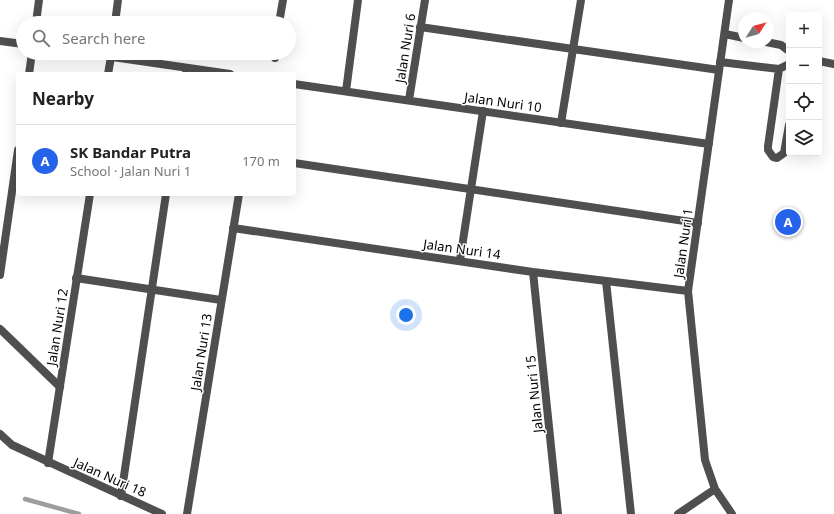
<!DOCTYPE html>
<html lang="en">
<head>
<meta charset="utf-8">
<style>
  body { margin:0; font-family:"Noto Sans",sans-serif; background:#f6f6f6; color:#222 }
  .controls { position:absolute; right:12px; top:12px; display:grid; overflow:hidden; border-radius:4px; box-shadow:0 4px 16px #0002 }
  .controls button { width:36px; height:36px; display:grid; place-items:center; padding:0; border:0; border-bottom:1px solid #e0e0e0; background:#fff; color:#222; font:20px sans-serif }
  .compass { position:absolute; left:738px; top:12px; width:36px; height:36px; border-radius:50%; background:#fff; box-shadow:0 4px 16px #0002; rotate:54deg }
  .you { position:absolute; left:406px; top:315px; width:14px; height:14px; margin:-10px; border:3px solid #fff; border-radius:50%; background:#1a73e8; box-shadow:0 0 0 6px #1a73e833 }
  .badge { display:grid; place-items:center; width:26px; height:26px; border-radius:50%; background:#2563eb; color:#fff; font-size:13px; font-weight:700 }
  .pin { position:absolute; translate:-50% -50%; border:2px solid #fff; box-shadow:0 1px 4px #0006 }
  .list { margin:0; padding:0; list-style:none }
  h2 { display:flex; justify-content:space-between; align-items:center; height:52px; margin:0; padding:0 16px; font-size:17px }
  h2 small { font-size:13px; font-weight:400; color:#767676 }
  .list li { display:grid; grid-template-columns:26px 1fr auto; gap:12px; align-items:center; box-sizing:border-box; height:72px; padding:0 16px; border-top:1px solid #e0e0e0 }
  .list b { display:block; font-size:15px; white-space:nowrap }
  .list p { margin:0; font-size:13px; white-space:nowrap; color:#767676 }
  .list em { font-size:13px; font-style:normal; color:#767676 }
  .icon { flex:none; width:22px; height:22px; fill:none; stroke:currentColor; stroke-width:2; stroke-linecap:round; stroke-linejoin:round }
  .map { position:relative; flex:none; width:834px; height:514px; overflow:hidden }
  .search { position:absolute; background:#fff; box-shadow:0 4px 16px #0002; left:16px; top:16px; width:280px; height:44px; display:flex; align-items:center; gap:10px; box-sizing:border-box; padding:0 14px; border-radius:22px; color:#767676; font-size:15px }
  .panel { position:absolute; background:#fff; box-shadow:0 4px 16px #0002; left:16px; top:72px; width:280px; height:124px; border-radius:4px }
  .map>svg:first-child { display:block }
  .lines { fill:none; stroke-linecap:round; stroke-linejoin:round }
  .stream { stroke:#9d9d9d; stroke-width:4.5 }
  .lane { stroke:#4f4f4f; stroke-width:8 }
  .street { stroke:#4f4f4f; stroke-width:8 }
  .labels { text-anchor:middle; stroke-width:3; stroke-linejoin:round; paint-order:stroke }
  .street-label { font-size:13px; fill:#000; stroke:#fff }
</style>
</head>
<body>
<div class="map">
<svg width="834" height="514" viewBox="0 0 834 514">
  <rect width="100%" height="100%" fill="#fff"/>
  <g class="lines">
    <path class="stream" d="M25 499 79 514"/>
    <path class="lane" d="M36 23 39 0
      M420 27 719 70
      M725 34 744 38
      M766 42 781 45 789 51
      M819 61 834 64
      M720 62 779 69 789 64
      M779 69 768 146V150L773 157 777 158 784 153 789 125
      M29 74 32 53
      M186 74 187 68
      M346 91 358 0
      M561 123 581 0
      M294 163 698 223
      M460 260 483 111
      M0 275 18 150
      M76 278 221 300
      M606 281 631 514
      M0 329 60 387
      M121 496 166 194"/>
    <path class="street" d="M729 0 688 291 705 460 715 489 732 514
      M115 23 118 0
      M279 23 283 0
      M0 41 23 44
      M85 53 230 74
      M275 58V53
      M108 74 111 57
      M294 84 709 144
      M409 100 425 0
      M233 228 533 272 688 291
      M533 272 558 514
      M0 434 12 445 162 514
      M48 463 90 194
      M187 514 239 194
      M678 514 715 489"/>
  </g>
  <g class="labels">
    <g class="street-label">
      <text transform="translate(405 48) rotate(-81)" y="5">Jalan Nuri 6</text>
      <text transform="translate(503 102) rotate(8)" y="5">Jalan Nuri 10</text>
      <text transform="translate(683 243) rotate(-82)" y="5">Jalan Nuri 1</text>
      <text transform="translate(462 249) rotate(8)" y="5">Jalan Nuri 14</text>
      <text transform="translate(57 327) rotate(-81)" y="5">Jalan Nuri 12</text>
      <text transform="translate(201 352) rotate(-81)" y="5">Jalan Nuri 13</text>
      <text transform="translate(534 394) rotate(-96)" y="5">Jalan Nuri 15</text>
      <text transform="translate(110 477) rotate(24)" y="5">Jalan Nuri 18</text>
    </g>
  </g>
</svg>
<div class="controls">
<button>+</button>
<button>−</button>
<button><svg class="icon" aria-label="locate" viewBox="0 0 24 24"><circle cx="12" cy="12" r="6"/><path d="M12 2v4M12 18v4M2 12h4M18 12h4"/></svg></button>
<button><svg class="icon" aria-label="layers" viewBox="0 0 24 24"><path d="M12 4l9 5-9 5-9-5zM3 14l9 5 9-5"/></svg></button>
</div>
<svg class="compass" viewBox="-18 -18 36 36"><path d="M0-13l5 13h-10z" fill="#e53935"/><path d="M0 13l5-13h-10z" fill="#767676"/></svg>
<div class="you"></div>
<div class="pin badge" style="left:788px;top:222px">A</div>
<div class="search"><svg class="icon" aria-label="search" viewBox="0 0 24 24"><circle cx="10" cy="10" r="6"/><path d="M15 15l6 6"/></svg>Search here</div>
<section class="panel">
<h2>Nearby<small></small></h2>
<ul class="list">
<li><span class="badge">A</span><div><b>SK Bandar Putra</b><p>School · Jalan Nuri 1</p></div><em>170 m</em></li>
</ul>
</section>
</div>
</body>
</html>
